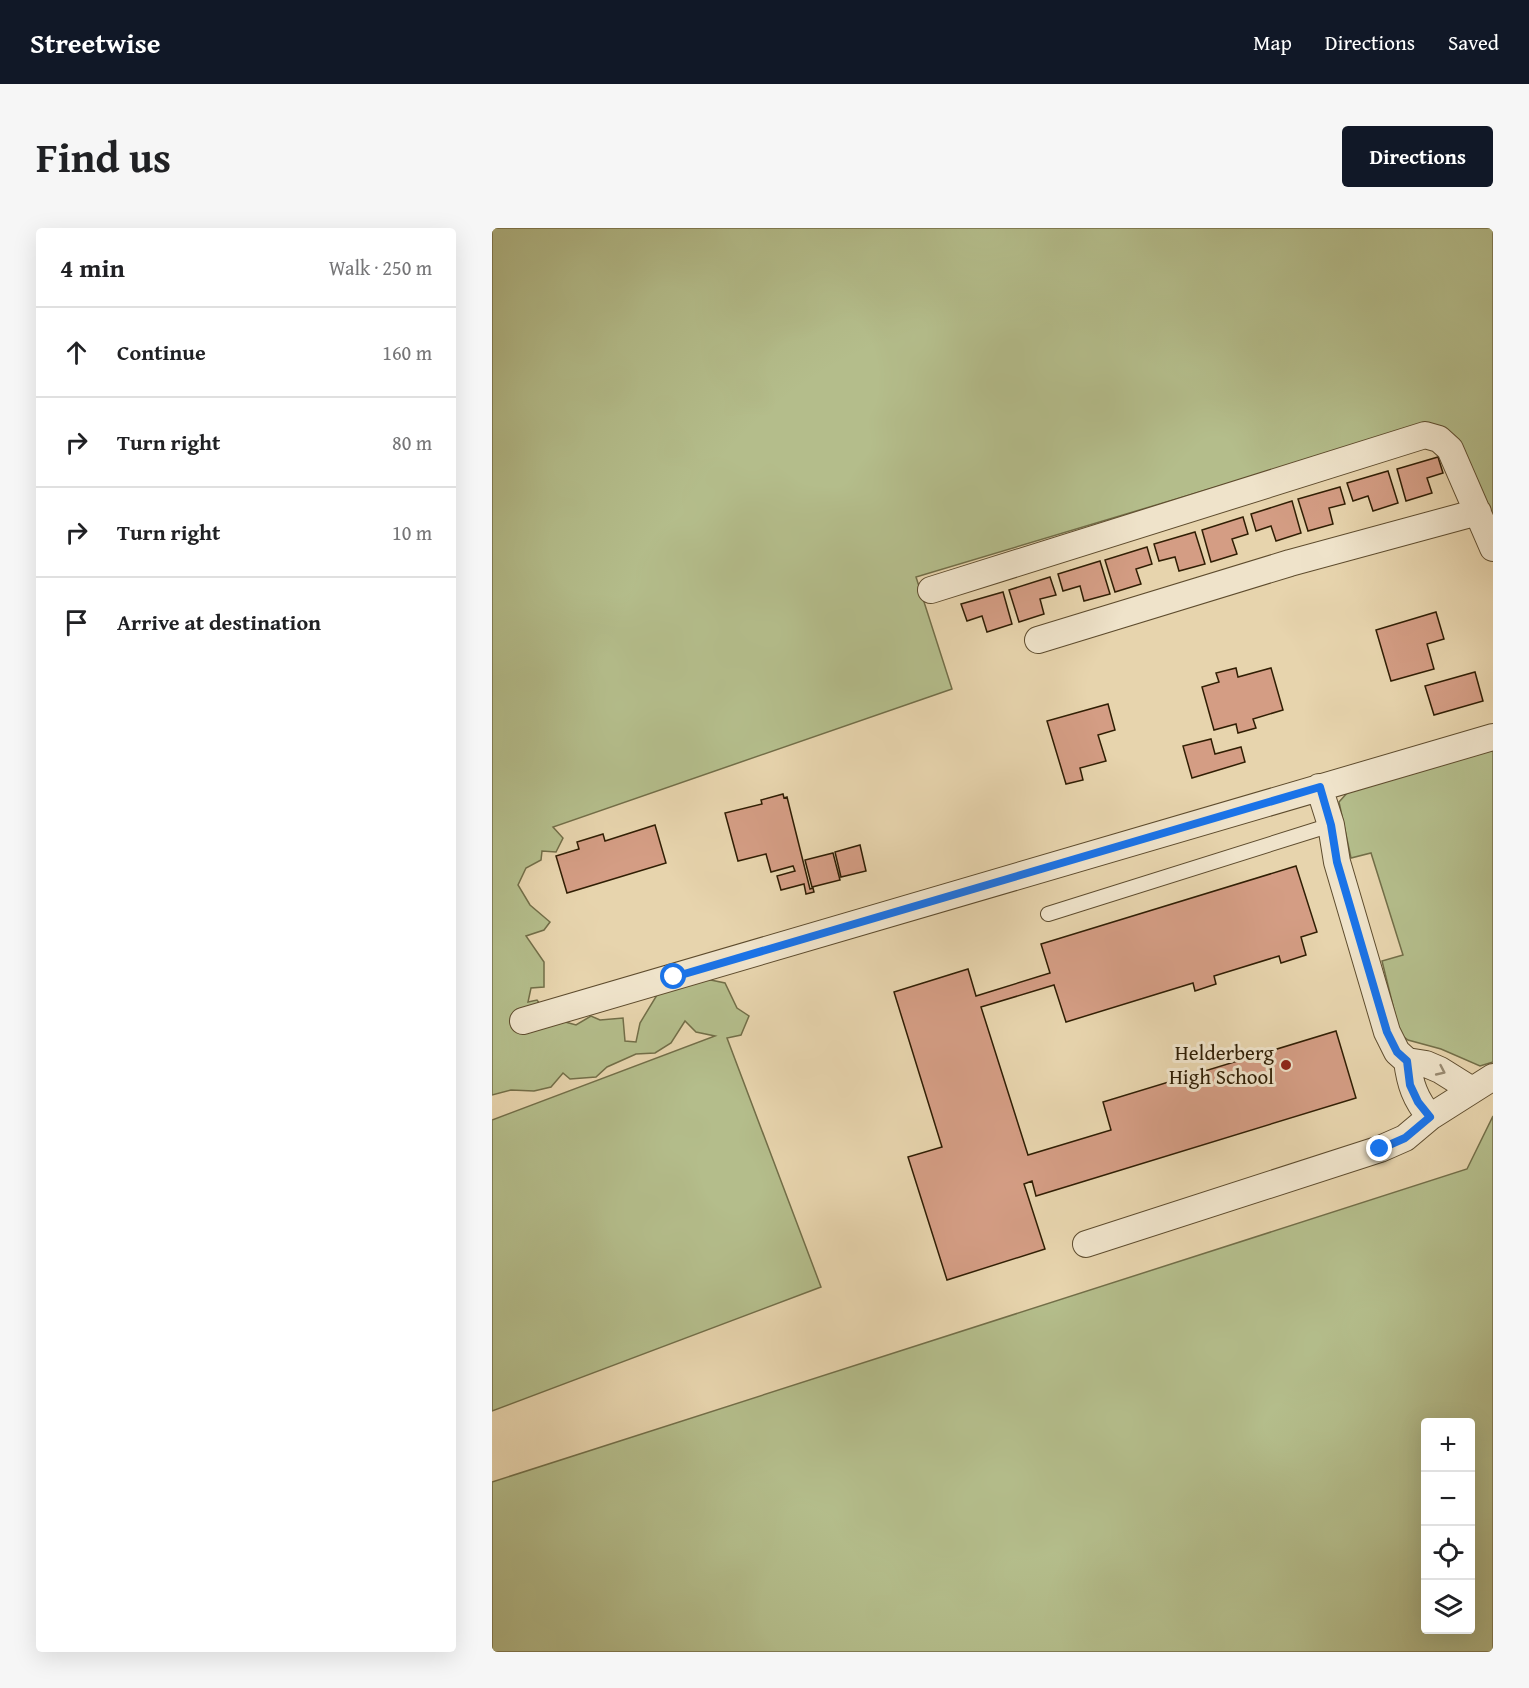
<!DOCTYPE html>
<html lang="en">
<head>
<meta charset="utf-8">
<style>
  body { margin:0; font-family:"Gentium Book Plus",serif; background:#f6f6f6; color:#202124 }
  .controls { position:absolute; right:18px; bottom:18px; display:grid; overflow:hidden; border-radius:6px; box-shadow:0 6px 24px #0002 }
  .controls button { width:54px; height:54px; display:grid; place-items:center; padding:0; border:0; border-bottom:2px solid #e0e0e0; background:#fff; color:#202124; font:30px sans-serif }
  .stop { position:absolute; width:18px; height:18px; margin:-14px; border:4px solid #1a73e8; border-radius:50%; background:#fff }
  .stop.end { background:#1a73e8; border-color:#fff; box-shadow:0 2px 6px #0008 }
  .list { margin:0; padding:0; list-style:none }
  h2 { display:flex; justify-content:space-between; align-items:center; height:78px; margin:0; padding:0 24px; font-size:26px }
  h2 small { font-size:20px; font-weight:400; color:#757577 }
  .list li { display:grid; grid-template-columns:39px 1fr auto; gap:18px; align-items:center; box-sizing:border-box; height:90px; padding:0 24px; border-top:2px solid #e0e0e0 }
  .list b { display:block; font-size:22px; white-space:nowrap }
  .list em { font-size:20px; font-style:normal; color:#757577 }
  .icon { flex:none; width:33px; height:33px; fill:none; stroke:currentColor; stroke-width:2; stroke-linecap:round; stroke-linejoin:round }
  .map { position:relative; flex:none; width:1001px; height:1424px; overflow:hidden; border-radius:6px }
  header { display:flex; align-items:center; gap:36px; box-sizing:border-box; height:84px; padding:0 30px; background:#111827; color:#fff }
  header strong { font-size:28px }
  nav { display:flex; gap:33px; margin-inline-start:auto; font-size:21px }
  .intro { display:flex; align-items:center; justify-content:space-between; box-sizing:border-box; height:144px; padding:0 36px }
  h1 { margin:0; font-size:42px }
  .button { padding:15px 27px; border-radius:6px; background:#111827; color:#fff; font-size:21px; font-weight:700 }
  main { display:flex; gap:36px; padding:0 36px }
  aside { flex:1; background:#fff; border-radius:6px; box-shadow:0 6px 24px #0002 }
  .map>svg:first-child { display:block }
  .green { fill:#b4bd8b; stroke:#726e48; stroke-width:1.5; fill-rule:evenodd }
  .building { fill:#d49d84; stroke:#301e04; stroke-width:1.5 }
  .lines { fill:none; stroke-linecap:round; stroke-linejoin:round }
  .service-casing { stroke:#5e4c2e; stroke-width:16 }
  .minor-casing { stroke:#5e4c2e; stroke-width:28 }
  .service { stroke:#efe3ca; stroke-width:14 }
  .minor { stroke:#efe3ca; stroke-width:26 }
  .oneway { stroke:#998a71 }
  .route { stroke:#1a73e8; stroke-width:8 }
  .poi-dot { fill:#8f2418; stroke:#efe3ca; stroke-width:2 }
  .labels { text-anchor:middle; stroke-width:6; stroke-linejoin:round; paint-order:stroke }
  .poi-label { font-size:21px; fill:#301e04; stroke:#efe3ca; text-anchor:end }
</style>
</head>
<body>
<header>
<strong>Streetwise</strong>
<nav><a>Map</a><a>Directions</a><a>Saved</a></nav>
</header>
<div class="intro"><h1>Find us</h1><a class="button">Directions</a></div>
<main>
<aside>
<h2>4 min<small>Walk · 250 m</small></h2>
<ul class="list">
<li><svg class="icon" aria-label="ahead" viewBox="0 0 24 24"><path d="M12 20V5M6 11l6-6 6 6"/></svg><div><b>Continue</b></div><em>160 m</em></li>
<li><svg class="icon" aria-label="right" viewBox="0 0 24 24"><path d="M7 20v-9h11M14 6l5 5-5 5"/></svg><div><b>Turn right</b></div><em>80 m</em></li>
<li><svg class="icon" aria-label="right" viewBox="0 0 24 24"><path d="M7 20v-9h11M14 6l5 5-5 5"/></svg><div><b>Turn right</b></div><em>10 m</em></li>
<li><svg class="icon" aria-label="arrive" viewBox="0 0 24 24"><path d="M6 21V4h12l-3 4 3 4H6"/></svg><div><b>Arrive at destination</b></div></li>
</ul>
</aside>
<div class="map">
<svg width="1001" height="1424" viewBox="0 0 1001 1424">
  <rect width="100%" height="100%" fill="#e7d4ad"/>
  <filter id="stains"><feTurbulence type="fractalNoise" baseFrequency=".00333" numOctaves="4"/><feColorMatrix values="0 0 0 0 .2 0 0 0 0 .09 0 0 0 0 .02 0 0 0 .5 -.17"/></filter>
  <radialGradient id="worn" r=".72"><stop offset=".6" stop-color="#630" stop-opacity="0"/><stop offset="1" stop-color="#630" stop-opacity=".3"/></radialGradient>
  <path class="green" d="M0 0H1001V304L959 212 891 209 424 349 460 461 61 599 71 610 64 624 50 623 49 632 34 640 26 657 38 677 58 694 52 702 34 708 52 734V759L39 760 36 774 45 772 59 790 84 797 99 788 108 792 131 790 133 813 144 814 148 795 168 762 214 751 233 755 245 780 257 788 249 807 235 810 329 1059 0 1183V892L223 808 204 804 193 793 179 815 163 825 144 826 115 839 104 849 78 851 71 845 59 859 42 863 19 862 0 867Z
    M1001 517V834L988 838 949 821 916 812 908 806 890 733 911 727 879 625 859 630 847 574 865 554Z
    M1001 888V1424H0V1254L975 941ZM934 1194H978V1402H934Z"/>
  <path class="building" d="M946 229 951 245 935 250 940 265 914 273 905 241Z
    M896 243 906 275 881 283 876 268 861 273 855 255Z
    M848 259 853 276 837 280 841 296 816 303 806 271Z
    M800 273 809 305 784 313 779 298 764 303 759 286Z
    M751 289 756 306 740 311 745 326 719 334 710 302Z
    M703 304 713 336 687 343 683 329 667 333 662 316Z
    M655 319 660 336 644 341 649 356 623 364 613 332Z
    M608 333 618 366 592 373 588 358 571 363 566 346Z
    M558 349 564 367 548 371 552 386 527 394 517 362Z
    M511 364 520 396 495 404 490 388 475 393 469 376Z
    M944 384 952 411 935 416 942 441 899 453 884 402Z
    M744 440 746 449 779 440 791 482 761 491 764 500 746 505 744 496 722 502 710 459 727 454 724 445Z
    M983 444 991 473 942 487 933 458Z
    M616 476 623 502 606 507 614 533 588 540 591 552 574 556 555 493Z
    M719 511 723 526 749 519 753 534 700 550 691 518Z
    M291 566 292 570 295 569 318 661 321 660 322 664 314 666 312 656 289 662 285 648 303 643 301 638 279 644 274 626 246 633 233 585 270 576 269 572Z
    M163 597 174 635 75 665 64 628 87 621 85 614 111 606 113 613Z
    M368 617 374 643 349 649 343 624Z
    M341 625 348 652 320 659 313 632Z
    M804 638 825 704 809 709 814 727 789 735 787 728 722 748 724 756 703 763 701 755 574 794 562 757 489 779 536 927 619 902 611 874 844 803 864 870 544 968 540 953 532 956 553 1021 455 1052 416 929 450 919 402 764 476 741 484 768 558 745 549 716Z"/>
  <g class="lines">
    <defs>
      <path id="service" d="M556 686 839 597"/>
      <path id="minor" d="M439 362 933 207 947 211 958 221 1001 320
        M546 412 798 335 986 284
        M827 559 839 597 845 634 895 804 905 824 915 833 934 836 948 842 980 862
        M31 793 1001 509
        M915 833C918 856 923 871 938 889
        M594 1016 888 921 913 910 938 889 1001 849"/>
    </defs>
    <use href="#service" class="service-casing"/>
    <use href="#minor" class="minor-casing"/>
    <use href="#service" class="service"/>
    <use href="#minor" class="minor"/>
  </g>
  <defs><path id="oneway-chevron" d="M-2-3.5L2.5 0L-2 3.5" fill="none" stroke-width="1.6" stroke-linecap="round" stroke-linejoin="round" transform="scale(1.5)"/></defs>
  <use class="oneway" href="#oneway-chevron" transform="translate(949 843) rotate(25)"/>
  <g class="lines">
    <path class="route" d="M182 749 828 559 839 597 845 634 895 804 905 824 915 833 918 857 926 874 938 889 913 910 888 921"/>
  </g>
  <circle class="poi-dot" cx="794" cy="837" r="6"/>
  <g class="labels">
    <g class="poi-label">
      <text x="782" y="832">Helderberg<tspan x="782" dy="24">High School</tspan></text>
    </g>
  </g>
  <rect width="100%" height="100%" filter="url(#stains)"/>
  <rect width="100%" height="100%" fill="url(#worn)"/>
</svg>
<div class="controls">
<button>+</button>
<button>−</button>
<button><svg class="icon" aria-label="locate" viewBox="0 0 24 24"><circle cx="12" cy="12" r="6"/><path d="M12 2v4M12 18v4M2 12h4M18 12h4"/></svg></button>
<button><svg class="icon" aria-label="layers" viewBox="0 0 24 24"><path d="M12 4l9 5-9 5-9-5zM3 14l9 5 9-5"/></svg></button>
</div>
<div class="stop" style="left:182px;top:749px"></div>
<div class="stop end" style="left:888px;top:921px"></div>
</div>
</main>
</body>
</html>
